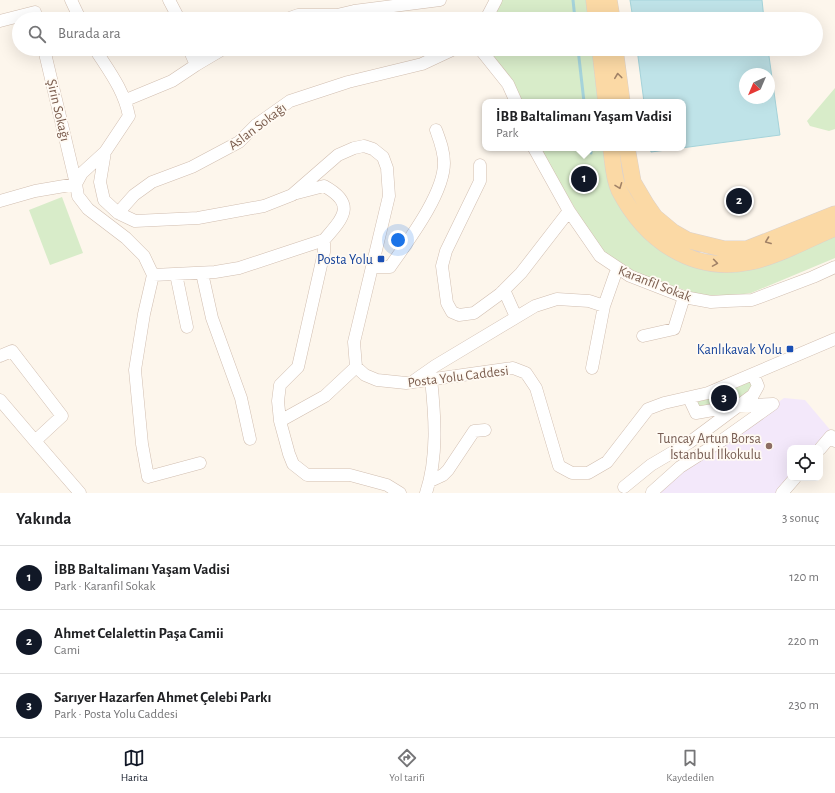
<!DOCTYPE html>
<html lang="tr">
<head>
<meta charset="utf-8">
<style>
  body { margin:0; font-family:"Alegreya Sans",sans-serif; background:#f2f2f2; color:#202124 }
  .controls { position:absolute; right:12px; bottom:12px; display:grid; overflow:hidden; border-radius:8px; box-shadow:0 4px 16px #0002 }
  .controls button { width:36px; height:36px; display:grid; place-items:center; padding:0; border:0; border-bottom:1px solid #e0e0e0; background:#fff; color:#202124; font:20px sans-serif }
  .compass { position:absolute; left:739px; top:68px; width:36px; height:36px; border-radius:50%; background:#fff; box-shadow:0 4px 16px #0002; rotate:224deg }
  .you { position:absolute; left:398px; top:240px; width:14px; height:14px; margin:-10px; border:3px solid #fff; border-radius:50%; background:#1a73e8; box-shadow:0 0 0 6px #1a73e833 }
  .badge { display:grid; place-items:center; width:26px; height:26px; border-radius:50%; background:#111827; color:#fff; font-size:13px; font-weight:700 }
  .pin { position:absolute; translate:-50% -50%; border:2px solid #fff; box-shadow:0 1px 4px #0006 }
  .popup { position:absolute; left:482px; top:99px; width:204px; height:52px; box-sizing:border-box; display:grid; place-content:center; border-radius:8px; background:#fff; filter:drop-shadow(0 1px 3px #0005); font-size:13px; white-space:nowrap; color:#757577 }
  .popup b { font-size:15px; color:#202124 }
  .popup::after { content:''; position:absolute; left:50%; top:100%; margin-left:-8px; border:8px solid transparent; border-top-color:#fff }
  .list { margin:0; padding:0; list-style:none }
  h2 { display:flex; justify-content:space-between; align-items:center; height:52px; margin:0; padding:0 16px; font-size:17px }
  h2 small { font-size:13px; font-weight:400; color:#757577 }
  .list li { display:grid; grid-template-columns:26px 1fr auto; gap:12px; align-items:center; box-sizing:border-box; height:64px; padding:0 16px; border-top:1px solid #e0e0e0 }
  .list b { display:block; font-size:15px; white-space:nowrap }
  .list p { margin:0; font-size:13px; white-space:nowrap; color:#757577 }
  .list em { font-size:13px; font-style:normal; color:#757577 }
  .icon { flex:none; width:22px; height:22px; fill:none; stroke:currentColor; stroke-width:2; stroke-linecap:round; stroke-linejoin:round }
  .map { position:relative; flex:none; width:835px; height:493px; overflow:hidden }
  .search { position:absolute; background:#fff; box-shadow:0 4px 16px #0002; left:12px; right:12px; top:12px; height:44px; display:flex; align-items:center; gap:10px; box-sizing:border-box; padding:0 14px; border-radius:22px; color:#757577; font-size:15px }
  .sheet { height:244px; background:#fff }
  nav { display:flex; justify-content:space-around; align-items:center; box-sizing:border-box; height:56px; border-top:1px solid #e0e0e0; background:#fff; font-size:11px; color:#757577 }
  nav a { display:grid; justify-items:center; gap:2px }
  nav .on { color:#111827 }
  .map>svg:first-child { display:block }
  .education { fill:#f3e8fa }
  .green { fill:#d8ecc9 }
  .water { fill:#bfe3e8; stroke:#a5d3da; fill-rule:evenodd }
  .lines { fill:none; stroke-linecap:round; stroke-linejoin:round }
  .stream { stroke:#a5d3da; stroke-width:3 }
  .minor-casing { stroke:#d1beb0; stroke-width:13 }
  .major-casing { stroke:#dad1cd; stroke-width:17 }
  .minor { stroke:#fff; stroke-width:12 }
  .major { stroke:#fbd9a5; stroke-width:16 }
  .oneway { stroke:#a18267 }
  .transit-dot { fill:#1a4fb4; stroke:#fffaf3; stroke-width:1.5 }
  .education-dot { fill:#8d6e63; stroke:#fffaf3; stroke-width:1.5 }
  .labels { text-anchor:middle; stroke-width:3.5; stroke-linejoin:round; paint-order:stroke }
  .street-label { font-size:14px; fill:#7a5c4d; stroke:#fffaf3 }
  .transit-label { font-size:14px; fill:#164399; stroke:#fffaf3; text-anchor:end }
  .education-label { font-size:14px; fill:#785e54; stroke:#fffaf3; text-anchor:end }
</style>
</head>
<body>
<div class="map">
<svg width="835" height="493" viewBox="0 0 835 493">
  <rect width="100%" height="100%" fill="#fdf6ec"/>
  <path class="education" d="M784 398 805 400 832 432 818 448H790V478L779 493H656L681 469 722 444Z"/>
  <path class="green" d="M499 0H588L590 19H490Z
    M485 49H594L601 102H520Z
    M835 88V129L829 131 810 126 807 121Z
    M539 148H607L613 186 694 263 835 233V258L751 293 730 296 699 295 624 269 601 252Z
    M62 197 83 253 50 265 29 210Z
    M752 378 755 387 731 404 697 411 694 401Z"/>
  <path class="water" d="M630 0H762L764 19H633Z
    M637 49H768L780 135 651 152 650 148H683V102H644ZM745 74H769V98H745Z"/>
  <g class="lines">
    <path class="stream" d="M573 0 575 19
      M578 49 584 102
      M591 148V153"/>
    <defs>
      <path id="minor" d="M71 0 80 19
        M169 0 179 19
        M287 19 298 15H337L354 11 440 0
        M486 19 496 0
        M0 21 35 12
        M95 49C109 71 124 90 129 116L105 152 100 182 104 200 118 213 135 221 198 218 264 206 292 195 338 155 354 148 364 146 373 149 383 157 387 168 389 196 354 342 356 367 365 375 377 380 406 383 513 368 526 373 536 388 559 466 572 473H588L607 462 648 409 664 403 708 393 835 339
        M189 49 196 65 223 49
        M480 49 508 84 516 102
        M126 100 172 81 196 65
        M534 148 569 211 600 256 630 276 684 297 711 302 727 301 752 300 813 277 835 267
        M105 152 82 173 76 184 78 196 88 209 126 238 144 256 153 275 144 314 135 370 142 444 148 477 200 463
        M480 165V181L446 251 442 266 447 303 452 312 459 315 474 313 500 294 521 273 569 211
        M297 193 324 186C357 204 343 218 324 240
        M0 201 35 191 76 184 44 49
        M118 213 134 195 152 182 192 167 239 142 256 125 290 101 348 82 422 64 454 49
        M372 267H390C408 241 444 194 444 163 444 151 440 141 436 130
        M202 273 212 318 241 398 250 439
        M176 274 187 327
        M153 275 215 272 239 268 324 240V252L298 367 280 385 278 401 280 421 289 454 293 464 307 475H350L387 485 400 493
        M504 290 516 317
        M643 336 674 329 684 297
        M0 356 12 351 62 416 35 441 80 493
        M592 368 604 306
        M415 380 435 366 535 306 557 299 589 301 604 306 617 269
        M689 398 696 413 736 406 773 404
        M0 400 35 441
        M280 421 325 396 356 367
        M820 449 831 436 835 441
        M430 481 443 475 448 470 474 431 485 430
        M624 487 651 465 690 442 753 395 758 386 753 374
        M652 492 680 467 721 441 773 404
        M426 493C438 457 435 416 431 379
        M782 493 795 478"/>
      <path id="major" d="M594 0 596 19
        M609 0 612 19
        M600 49 606 102
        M615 49 622 102
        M611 148C613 162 613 177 619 190 645 240 692 274 750 262 779 256 808 239 835 228
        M627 148 633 182 646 204 655 217 673 232 687 240 724 249H747L835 214"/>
    </defs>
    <use href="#minor" class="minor-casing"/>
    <use href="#major" class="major-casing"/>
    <use href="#minor" class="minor"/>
    <use href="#major" class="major"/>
  </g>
  <defs><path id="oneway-chevron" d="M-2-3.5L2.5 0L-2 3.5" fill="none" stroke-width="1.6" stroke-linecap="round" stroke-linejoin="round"/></defs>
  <g class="oneway">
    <use href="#oneway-chevron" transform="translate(618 76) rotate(-97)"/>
    <use href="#oneway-chevron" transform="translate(619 186) rotate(69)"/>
    <use href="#oneway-chevron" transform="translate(768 241) rotate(159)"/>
    <use href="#oneway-chevron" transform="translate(715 263) rotate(9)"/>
  </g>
  <g class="transit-dot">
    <rect x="377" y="255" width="8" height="8" rx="2"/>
    <rect x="786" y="345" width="8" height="8" rx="2"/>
  </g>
  <circle class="education-dot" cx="769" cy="446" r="4"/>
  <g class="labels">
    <g class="street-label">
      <text transform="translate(59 110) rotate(77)" y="5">Şirin Sokağı</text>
      <text transform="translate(257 126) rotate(-37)" y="5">Aslan Sokağı</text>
      <text transform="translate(655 283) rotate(21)" y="5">Karanfil Sokak</text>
      <text transform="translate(458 376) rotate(-7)" y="5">Posta Yolu Caddesi</text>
    </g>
    <g class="transit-label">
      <text x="373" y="264">Posta Yolu</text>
      <text x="782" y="354">Kanlıkavak Yolu</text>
    </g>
    <g class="education-label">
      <text x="761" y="443">Tuncay Artun Borsa<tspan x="761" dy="16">İstanbul İlkokulu</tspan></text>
    </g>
  </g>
</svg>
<div class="controls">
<button><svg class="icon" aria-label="locate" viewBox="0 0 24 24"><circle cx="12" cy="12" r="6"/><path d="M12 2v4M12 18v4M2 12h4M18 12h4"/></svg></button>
</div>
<svg class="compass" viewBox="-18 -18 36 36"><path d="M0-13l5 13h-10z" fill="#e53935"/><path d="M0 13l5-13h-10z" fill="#757577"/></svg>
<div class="you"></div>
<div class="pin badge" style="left:584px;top:179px">1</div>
<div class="popup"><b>İBB Baltalimanı Yaşam Vadisi</b>Park</div>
<div class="pin badge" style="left:739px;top:201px">2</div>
<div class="pin badge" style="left:724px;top:398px">3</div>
<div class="search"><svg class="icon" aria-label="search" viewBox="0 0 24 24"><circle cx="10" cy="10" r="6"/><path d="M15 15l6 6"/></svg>Burada ara</div>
</div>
<section class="sheet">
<h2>Yakında<small>3 sonuç</small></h2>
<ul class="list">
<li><span class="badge">1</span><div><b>İBB Baltalimanı Yaşam Vadisi</b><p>Park · Karanfil Sokak</p></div><em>120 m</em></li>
<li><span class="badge">2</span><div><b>Ahmet Celalettin Paşa Camii</b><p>Cami</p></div><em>220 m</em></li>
<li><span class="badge">3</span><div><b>Sarıyer Hazarfen Ahmet Çelebi Parkı</b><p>Park · Posta Yolu Caddesi</p></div><em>230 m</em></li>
</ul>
</section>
<nav>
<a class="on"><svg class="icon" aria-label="map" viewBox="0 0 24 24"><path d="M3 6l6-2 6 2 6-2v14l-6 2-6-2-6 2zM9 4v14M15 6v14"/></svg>Harita</a>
<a><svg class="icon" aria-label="directions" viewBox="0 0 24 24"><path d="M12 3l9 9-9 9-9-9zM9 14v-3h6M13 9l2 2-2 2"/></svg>Yol tarifi</a>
<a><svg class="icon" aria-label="saved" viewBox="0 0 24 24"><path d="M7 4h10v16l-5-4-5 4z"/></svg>Kaydedilen</a>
</nav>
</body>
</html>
